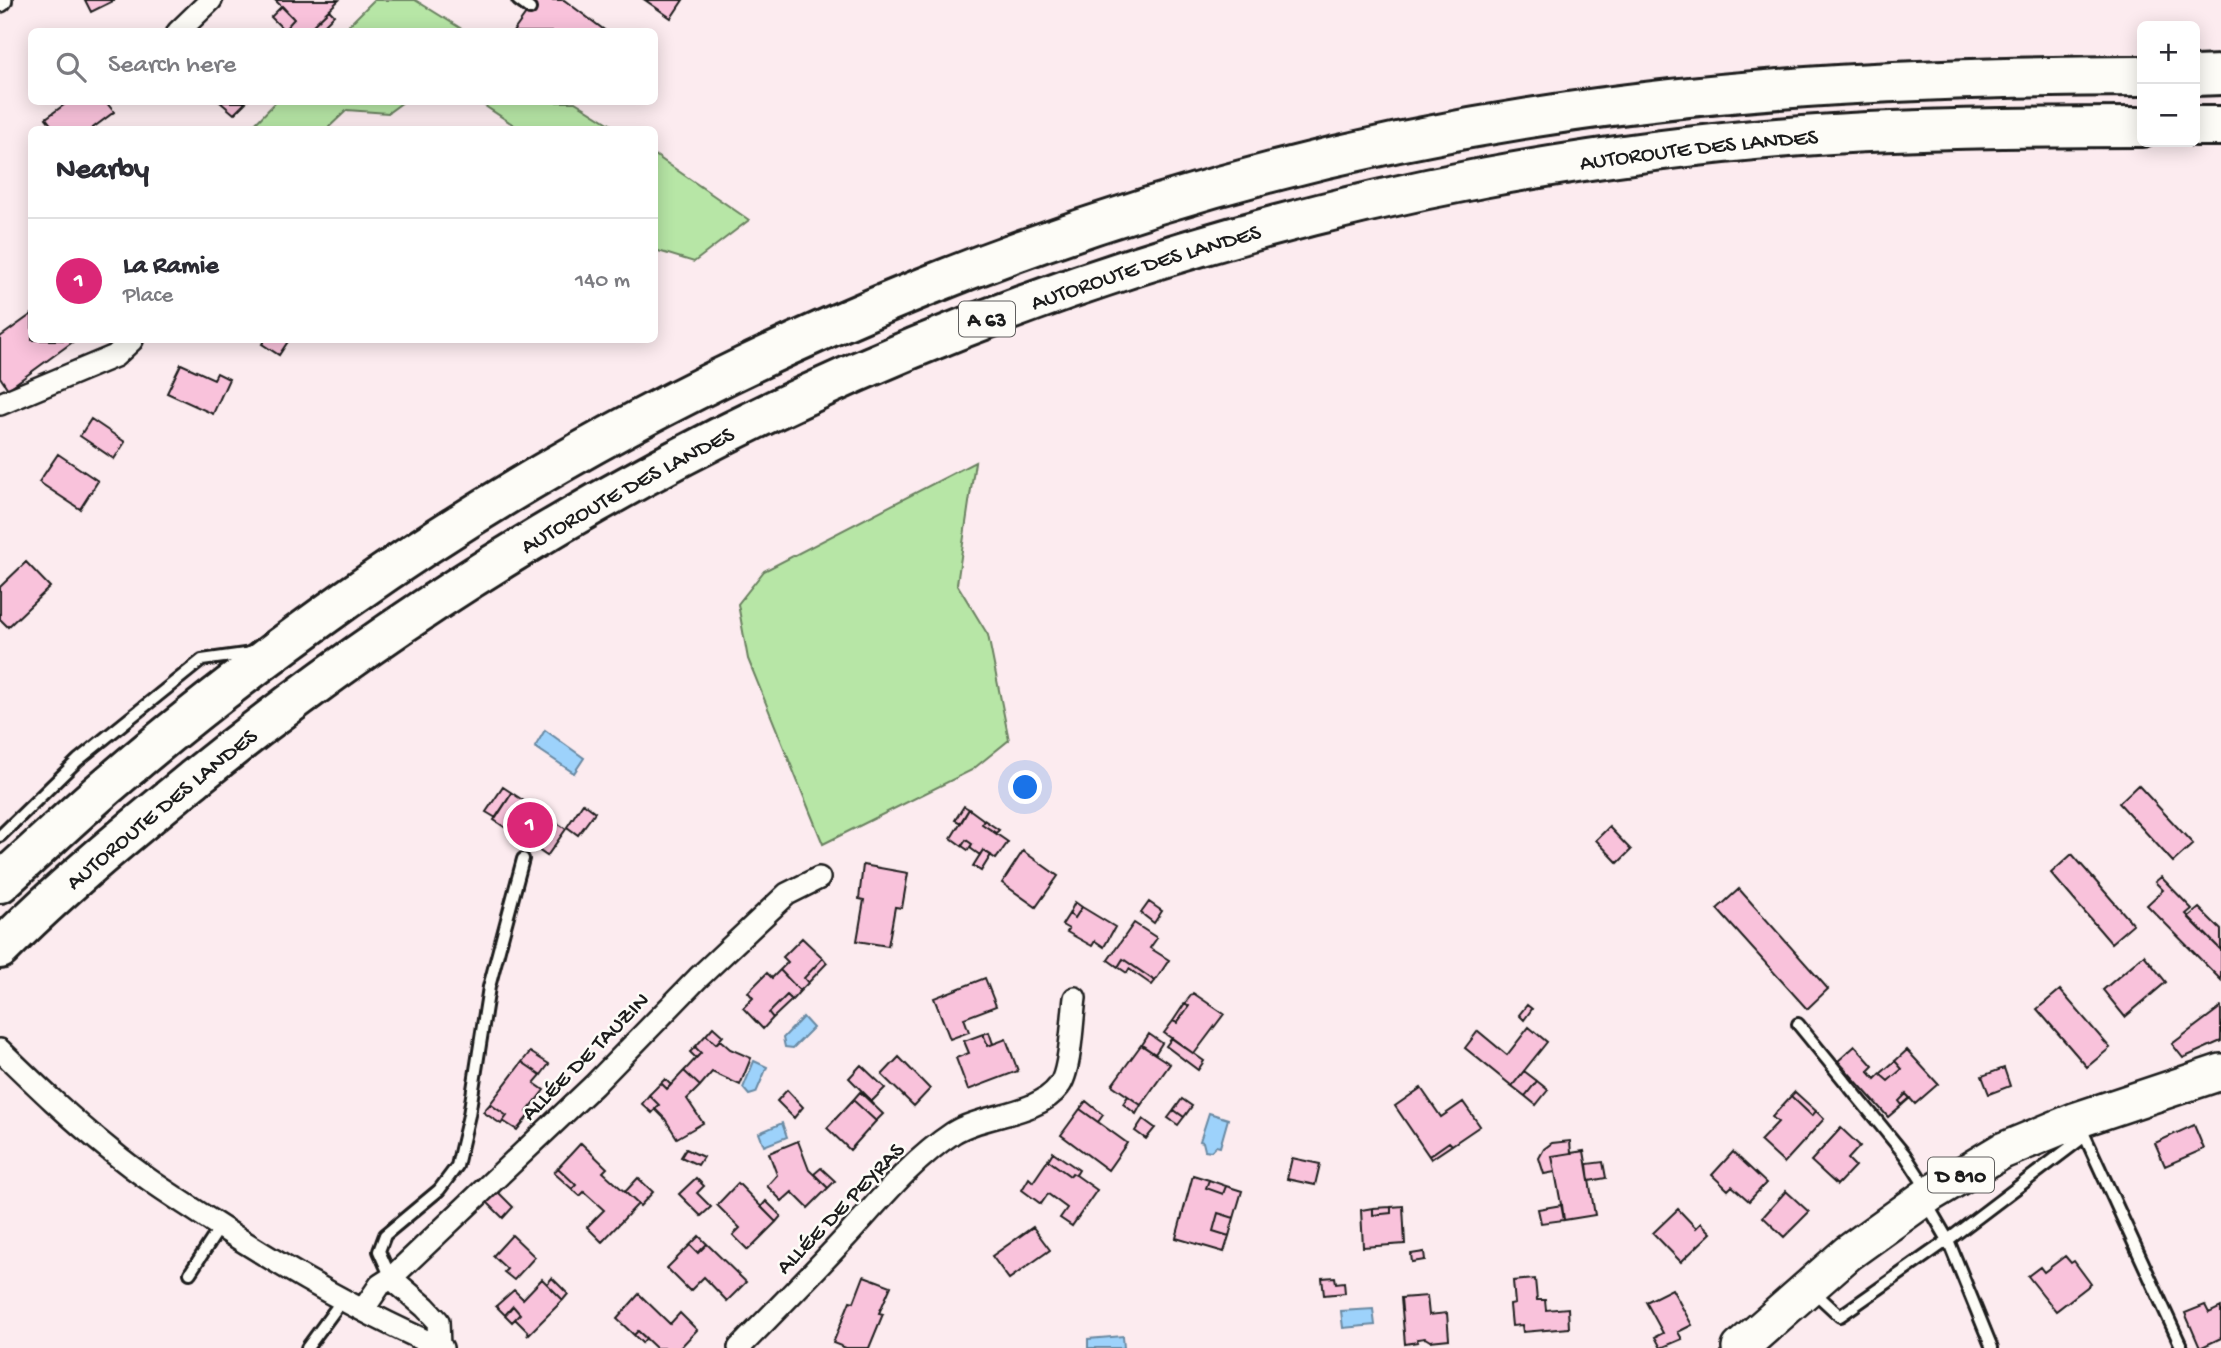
<!DOCTYPE html>
<html lang="en">
<head>
<meta charset="utf-8">
<style>
  body { margin:0; font-family:"Gochi Hand",sans-serif; background:#f2f2f3; color:#2b2b33 }
  .controls { position:absolute; right:21px; top:21px; display:grid; overflow:hidden; border-radius:10px; box-shadow:0 4px 18px #0003 }
  .controls button { width:63px; height:63px; display:grid; place-items:center; padding:0; border:0; border-bottom:2px solid #e1e1e2; background:#fff; color:#2b2b33; font:35px sans-serif }
  .you { position:absolute; left:1026px; top:788px; width:24px; height:24px; margin:-18px; border:5px solid #fff; border-radius:50%; background:#1a73e8; box-shadow:0 0 0 10px #1a73e833 }
  .badge { display:grid; place-items:center; width:46px; height:46px; border-radius:50%; background:#db2777; color:#fff; font-size:23px; font-weight:700 }
  .pin { position:absolute; translate:-50% -50%; border:4px solid #fff; box-shadow:0 2px 7px #0006 }
  .list { margin:0; padding:0; list-style:none }
  h2 { display:flex; justify-content:space-between; align-items:center; height:91px; margin:0; padding:0 28px; font-size:30px }
  h2 small { font-size:23px; font-weight:400; color:#7c7c81 }
  .list li { display:grid; grid-template-columns:46px 1fr auto; gap:21px; align-items:center; box-sizing:border-box; height:126px; padding:0 28px; border-top:2px solid #e1e1e2 }
  .list b { display:block; font-size:26px; white-space:nowrap }
  .list p { margin:0; font-size:23px; white-space:nowrap; color:#7c7c81 }
  .list em { font-size:23px; font-style:normal; color:#7c7c81 }
  .icon { flex:none; width:38px; height:38px; fill:none; stroke:currentColor; stroke-width:2; stroke-linecap:round; stroke-linejoin:round }
  .map { position:relative; flex:none; width:2221px; height:1348px; overflow:hidden }
  .search { position:absolute; background:#fff; box-shadow:0 4px 18px #0003; left:28px; top:28px; width:630px; height:77px; display:flex; align-items:center; gap:18px; box-sizing:border-box; padding:0 24px; border-radius:10px; color:#7c7c81; font-size:26px }
  .panel { position:absolute; background:#fff; box-shadow:0 4px 18px #0003; left:28px; top:126px; width:630px; height:217px; border-radius:10px }
  .map>svg:first-child { display:block }
  .green { fill:#b7e6a6; stroke:#6a8161; stroke-width:2 }
  .water { fill:#9dd2fb; stroke:#6989a2; stroke-width:2 }
  .building { fill:#f9c2db; stroke:#1c1c1c; stroke-width:2 }
  .lines { fill:none; stroke-linecap:round; stroke-linejoin:round }
  .service-casing { stroke:#1c1c1c; stroke-width:16 }
  .minor-casing { stroke:#1c1c1c; stroke-width:26 }
  .primary-casing { stroke:#1c1c1c; stroke-width:40 }
  .motorway-casing { stroke:#1c1c1c; stroke-width:44 }
  .service { stroke:#fdfcf7; stroke-width:10 }
  .minor { stroke:#fdfcf7; stroke-width:21 }
  .primary { stroke:#fdfcf7; stroke-width:35 }
  .motorway { stroke:#fdfcf7; stroke-width:38 }
  .labels { text-anchor:middle; stroke-width:5; stroke-linejoin:round; paint-order:stroke }
  .shield { fill:#fdfcf7; stroke:#605f5e; stroke-width:2 }
  .shield-label { font-size:21px; font-weight:bold; fill:#1c1c1c }
  .street-label { font-size:23px; fill:#1c1c1c; stroke:#fdfcf7 }
</style>
</head>
<body>
<div class="map">
<svg width="2221" height="1348" viewBox="0 0 2221 1348">
  <rect width="100%" height="100%" fill="#fcebef"/>
  <filter id="ink" filterUnits="userSpaceOnUse"><feTurbulence type="fractalNoise" baseFrequency=".0143" numOctaves="2"/><feDisplacementMap in="SourceGraphic" scale="14" xChannelSelector="R" yChannelSelector="G"/><feConvolveMatrix kernelMatrix="1 2 1 2 8 2 1 2 1" color-interpolation-filters="sRGB"/></filter>
  <g filter="url(#ink)">
    <path class="green" d="M374 0H415L465 31H343Z
      M276 102H403L388 113 347 110 327 129H250Z
      M479 102H575L618 129H520Z
      M654 155H655L749 220 694 262 655 250Z
      M975 462 957 584 988 635 1009 740 972 770 823 844 748 659 738 604 764 571Z"/>
    <path class="water" d="M545 730 584 758 574 773 535 747Z
      M803 1017 813 1028 793 1048 785 1047 783 1038Z
      M754 1061 767 1067 756 1093 749 1095 743 1088Z
      M1209 1113 1228 1119 1220 1147 1216 1146 1211 1151 1205 1150 1203 1142 1200 1141Z
      M782 1123 787 1137 764 1146 759 1133Z
      M1373 1309 1375 1325 1343 1328 1341 1311Z
      M1123 1336 1124 1348H1088V1339Z"/>
    <path class="building" d="M85 0H115L91 12Z
      M275 0H339L306 32H285L284 30 294 19Z
      M536 0H564L607 32H513Z
      M645 0H683L671 18Z
      M282 6 294 19 284 30 271 17Z
      M329 10 334 15 317 32H306Z
      M68 102H106L114 112 90 130H55L46 118Z
      M220 102H246L234 114Z
      M32 314V340H72L74 341 8 389 0 377V337Z
      M265 340H289L279 355 262 344Z
      M181 364 214 379 217 373 229 379 213 414 167 393Z
      M91 419 125 442 114 459 80 436Z
      M58 454 98 481 80 509 39 482Z
      M26 562 50 587 8 627 0 619V587Z
      M2138 785 2193 844 2173 862 2119 803Z
      M503 787 512 793 496 818 486 812Z
      M512 793 566 829 547 856 494 820Z
      M583 803 595 812 578 835 567 827Z
      M964 806 969 809 961 823 955 820Z
      M969 809 984 820 982 824 1008 842 996 859 983 850 980 855 970 848 972 844 966 840 962 846 951 838Z
      M984 820 999 830 996 833 982 824Z
      M1609 827 1631 850 1618 863 1596 840Z
      M966 840 972 844 968 850 962 846Z
      M983 850 991 855 981 871 973 866Z
      M1023 851 1058 876 1036 907 1002 883Z
      M2072 854 2133 924 2111 943 2051 873Z
      M863 865 908 873 902 908 895 907 888 946 857 941 864 900 859 899Z
      M2161 877 2192 909 2186 914 2221 950V980L2147 905 2163 890 2155 882Z
      M1739 889 1828 989 1807 1009 1717 909Z
      M1075 902 1082 907 1075 918 1069 914Z
      M1149 902 1162 911 1154 923 1141 913Z
      M1082 907 1115 927 1104 947 1095 941 1092 946 1067 932 1069 929 1062 925 1069 914 1075 918Z
      M2199 908 2221 930V950L2188 917Z
      M1134 923 1157 938 1150 948 1169 960 1155 981 1123 959 1118 967 1108 960Z
      M802 938 823 958 804 978 808 983 800 991 780 970 788 962 783 957Z
      M2144 955 2166 982 2125 1017 2103 990Z
      M823 958 827 963 808 983 804 978Z
      M1123 959 1155 981 1152 985 1129 969 1127 973 1118 967Z
      M780 970 800 991 792 1000 787 995 769 1013 773 1018 763 1029 743 1008 753 998 748 992 767 973 772 978Z
      M985 978 996 1006 964 1018 969 1032 950 1039 934 998Z
      M2060 990 2110 1048 2087 1067 2037 1009Z
      M1193 993 1224 1014 1194 1054 1164 1033 1173 1021 1177 1023 1189 1006 1185 1003Z
      M787 995 792 1000 773 1018 769 1013Z
      M1185 1003 1189 1006 1177 1023 1173 1021Z
      M1527 1005 1532 1009 1524 1020 1519 1015Z
      M2221 1007V1041L2183 1058 2172 1044Z
      M713 1027 723 1036 716 1044 706 1035Z
      M1529 1027 1547 1042 1512 1086 1465 1048 1478 1031 1507 1055Z
      M989 1032 993 1044 988 1046 983 1034Z
      M983 1034 988 1046 1006 1039 1018 1071 968 1090 956 1058 969 1053 964 1041Z
      M1149 1034 1162 1043 1155 1054 1142 1045Z
      M706 1035 716 1044 720 1040 730 1049 751 1058 740 1085 712 1072 700 1086 684 1071 701 1053 695 1047Z
      M1172 1038 1204 1061 1198 1070 1166 1046Z
      M1141 1045 1170 1064 1141 1105 1112 1085Z
      M1855 1046 1873 1066 1868 1071 1875 1079 1880 1074 1888 1081 1902 1069 1895 1061 1907 1050 1938 1084 1915 1104 1906 1094 1899 1101 1902 1105 1888 1117 1838 1061Z
      M695 1047 701 1053 696 1058 690 1052Z
      M530 1052 549 1064 541 1075 522 1062Z
      M899 1057 930 1089 914 1106 882 1075Z
      M1895 1061 1902 1069 1888 1081 1880 1074Z
      M522 1062 541 1075 534 1083 544 1090 527 1112 530 1114 517 1130 503 1121 507 1116 490 1104Z
      M861 1065 885 1088 872 1101 849 1078Z
      M2004 1068 2010 1086 1989 1094 1982 1076Z
      M684 1071 700 1086 687 1099 703 1123 677 1138 665 1119 655 1109 659 1105 649 1095 661 1083 667 1089Z
      M1524 1071 1537 1081 1525 1096 1512 1086Z
      M665 1079 671 1085 667 1089 661 1083Z
      M1537 1081 1548 1090 1536 1105 1525 1096Z
      M1421 1088 1441 1117 1463 1102 1480 1126 1452 1145 1449 1142 1429 1156 1395 1106Z
      M787 1090 803 1107 794 1118 777 1101Z
      M860 1092 883 1114 876 1121 853 1100Z
      M1795 1092 1816 1111 1812 1116 1791 1096Z
      M1906 1094 1910 1098 1902 1105 1899 1101Z
      M649 1095 659 1105 652 1113 642 1104Z
      M1128 1096 1141 1105 1136 1114 1123 1104Z
      M1791 1096 1812 1116 1816 1111 1824 1119 1784 1163 1760 1141 1778 1122 1772 1117Z
      M1182 1099 1192 1106 1184 1117 1174 1110Z
      M853 1100 876 1121 850 1150 827 1128Z
      M1086 1101 1103 1115 1098 1122 1080 1109Z
      M490 1104 507 1116 501 1124 483 1112Z
      M1080 1109 1127 1143 1108 1170 1061 1135Z
      M1174 1110 1184 1117 1178 1125 1168 1118Z
      M1143 1119 1155 1128 1146 1139 1135 1131Z
      M2194 1125 2204 1149 2165 1166 2155 1143Z
      M1841 1128 1860 1146 1848 1159 1855 1166 1837 1185 1811 1161Z
      M798 1141 809 1170 828 1188 808 1208 792 1192 782 1201 767 1186 777 1175 769 1153Z
      M1570 1141 1571 1153 1552 1156 1555 1172 1544 1174 1539 1158 1544 1149 1552 1143Z
      M1449 1142 1452 1145 1431 1159 1429 1156Z
      M581 1143 607 1168 603 1172 638 1204 602 1242 587 1227 604 1210 584 1192 580 1196 572 1189 576 1185 558 1168Z
      M686 1149 703 1157 698 1165 681 1157Z
      M1584 1151 1595 1215 1564 1220 1552 1156Z
      M1053 1152 1079 1170 1076 1175 1072 1173 1070 1176 1048 1160Z
      M1733 1152 1766 1183 1749 1201 1732 1186 1728 1190 1712 1175Z
      M1292 1158 1320 1164 1315 1185 1287 1179Z
      M1048 1160 1070 1176 1072 1173 1076 1175 1097 1190 1072 1226 1060 1218 1067 1208 1048 1194 1041 1204 1022 1190 1029 1178 1033 1182Z
      M1603 1162 1606 1178 1589 1181 1587 1164Z
      M558 1168 576 1185 572 1189 554 1173Z
      M821 1168 835 1181 828 1188 814 1174Z
      M1193 1175 1209 1180 1206 1188 1223 1194 1226 1186 1242 1191 1234 1218 1218 1213 1213 1231 1229 1236 1224 1252 1176 1238Z
      M638 1178 653 1192 640 1206 625 1192Z
      M696 1178 704 1186 697 1193 711 1207 701 1216 679 1194Z
      M1209 1180 1226 1186 1223 1194 1206 1188Z
      M738 1183 776 1222 748 1250 733 1235 740 1228 717 1205Z
      M1786 1191 1809 1212 1784 1237 1763 1217Z
      M498 1192 513 1207 503 1218 487 1202Z
      M766 1201 781 1216 776 1222 761 1207Z
      M1562 1205 1564 1220 1541 1223 1538 1209Z
      M1403 1206 1405 1244 1363 1247 1361 1210 1373 1208V1215L1391 1213V1207Z
      M1391 1207V1213L1373 1215V1208Z
      M1678 1209 1696 1228 1701 1223 1711 1233 1681 1262 1653 1233Z
      M1218 1213 1234 1218 1229 1236 1213 1231Z
      M1033 1227 1050 1250 1009 1279 992 1256Z
      M512 1235 535 1257 514 1280 504 1272 507 1269 493 1256Z
      M699 1236 707 1244 698 1253 690 1245Z
      M707 1244 746 1282 727 1301 704 1277 690 1291 667 1268 690 1245 698 1253Z
      M1424 1252 1425 1260 1412 1262 1411 1254Z
      M2065 1256 2071 1263 2074 1261 2091 1284 2056 1311 2028 1276 2040 1267 2044 1272Z
      M864 1276 891 1286 879 1313 883 1314 869 1348H846L833 1343 850 1301 854 1302Z
      M1335 1277 1336 1283 1344 1282 1345 1293 1324 1295 1322 1278Z
      M552 1278 568 1294 563 1300 547 1284Z
      M542 1279 563 1300 527 1336 529 1333 515 1319 520 1314 513 1306 505 1315 496 1306 514 1290 523 1299Z
      M1535 1279 1537 1300H1545L1546 1310 1568 1308 1569 1328 1523 1332 1522 1325 1512 1326 1510 1305 1515 1304 1513 1281Z
      M1672 1289 1692 1325 1678 1332 1682 1339 1661 1348 1655 1337 1663 1333 1646 1302Z
      M639 1294 670 1324 680 1313 697 1330 680 1348H656L638 1331 634 1335 617 1319Z
      M1427 1296 1429 1315 1447 1313 1449 1339 1430 1341 1425 1338 1417 1339 1418 1342 1405 1344 1401 1298Z
      M2205 1305 2209 1313 2221 1307V1338L2200 1348 2185 1313Z
      M513 1306 520 1314 512 1322 505 1315Z
      M638 1331 646 1338 642 1343 634 1335Z"/>
    <g class="lines">
      <defs>
        <path id="service" d="M518 0 530 9
          M0 836 78 760 202 660 252 653
          M1798 1024 1905 1155 1927 1189
          M2083 1132 2182 1348
          M1927 1204 1948 1240 1992 1348
          M190 1273 220 1227
          M391 1278 379 1251 385 1235 439 1190 457 1166 469 1115 489 987 523 859
          M1811 1289 1840 1316 1948 1240 2085 1136
          M307 1348 343 1299"/>
        <path id="minor" d="M0 1 1 0
          M178 32 211 0
          M0 404 115 356 132 340
          M0 1050C35 1084 71 1119 110 1150 141 1176 176 1198 210 1220 283 1268 361 1313 442 1348
          M391 1278 594 1085 698 978 787 894 819 878
          M363 1310 380 1285 391 1278 425 1307 438 1321 439 1347
          M739 1348C775 1311 811 1275 846 1237 880 1200 911 1161 953 1133 982 1114 1037 1116 1059 1086 1071 1071 1072 1019 1075 998"/>
        <path id="primary" d="M1740 1348 1848 1253 1930 1194 2002 1151 2077 1120 2221 1072"/>
        <g id="motorway">
          <path d="M2195 76 2221 75"/>
          <path d="M2195 126H2221"/>
          <path d="M0 883C38 849 75 813 114 780 188 716 267 656 347 599 691 356 1125 179 1542 116 1741 85 1941 77 2142 76"/>
          <path id="s1" d="M0 949C61 887 129 832 196 777 571 472 1007 269 1482 178 1617 153 1756 136 1893 131 1976 128 2059 127 2142 127"/>
        </g>
      </defs>
      <use href="#service" class="service-casing"/>
      <use href="#minor" class="minor-casing"/>
      <use href="#primary" class="primary-casing"/>
      <use href="#motorway" class="motorway-casing"/>
      <use href="#service" class="service"/>
      <use href="#minor" class="minor"/>
      <use href="#primary" class="primary"/>
      <use href="#motorway" class="motorway"/>
    </g>
  </g>
  <g class="labels">
    <g class="shield">
      <rect x="959" y="301.5" width="56" height="35" rx="5"/>
      <rect x="1928" y="1157.5" width="66" height="35" rx="5"/>
    </g>
    <g class="shield-label">
      <text x="987" y="326">A 63</text>
      <text x="1961" y="1182">D 810</text>
    </g>
    <g class="street-label">
      <text dy="8" stroke="none"><textPath href="#s1" startOffset="1913">AUTOROUTE DES LANDES</textPath></text>
      <text dy="8" stroke="none"><textPath href="#s1" startOffset="1346">AUTOROUTE DES LANDES</textPath></text>
      <text dy="8" stroke="none"><textPath href="#s1" startOffset="780">AUTOROUTE DES LANDES</textPath></text>
      <text dy="8" stroke="none"><textPath href="#s1" startOffset="214">AUTOROUTE DES LANDES</textPath></text>
      <text transform="translate(584 1055) rotate(-45)" y="8">ALLÉE DE TAUZIN</text>
      <text transform="translate(839 1207) rotate(-46)" y="8">ALLÉE DE PEYRAS</text>
    </g>
  </g>
</svg>
<div class="controls">
<button>+</button>
<button>−</button>
</div>
<div class="you"></div>
<div class="pin badge" style="left:530px;top:825px">1</div>
<div class="search"><svg class="icon" aria-label="search" viewBox="0 0 24 24"><circle cx="10" cy="10" r="6"/><path d="M15 15l6 6"/></svg>Search here</div>
<section class="panel">
<h2>Nearby<small></small></h2>
<ul class="list">
<li><span class="badge">1</span><div><b>La Ramie</b><p>Place</p></div><em>140 m</em></li>
</ul>
</section>
</div>
</body>
</html>
